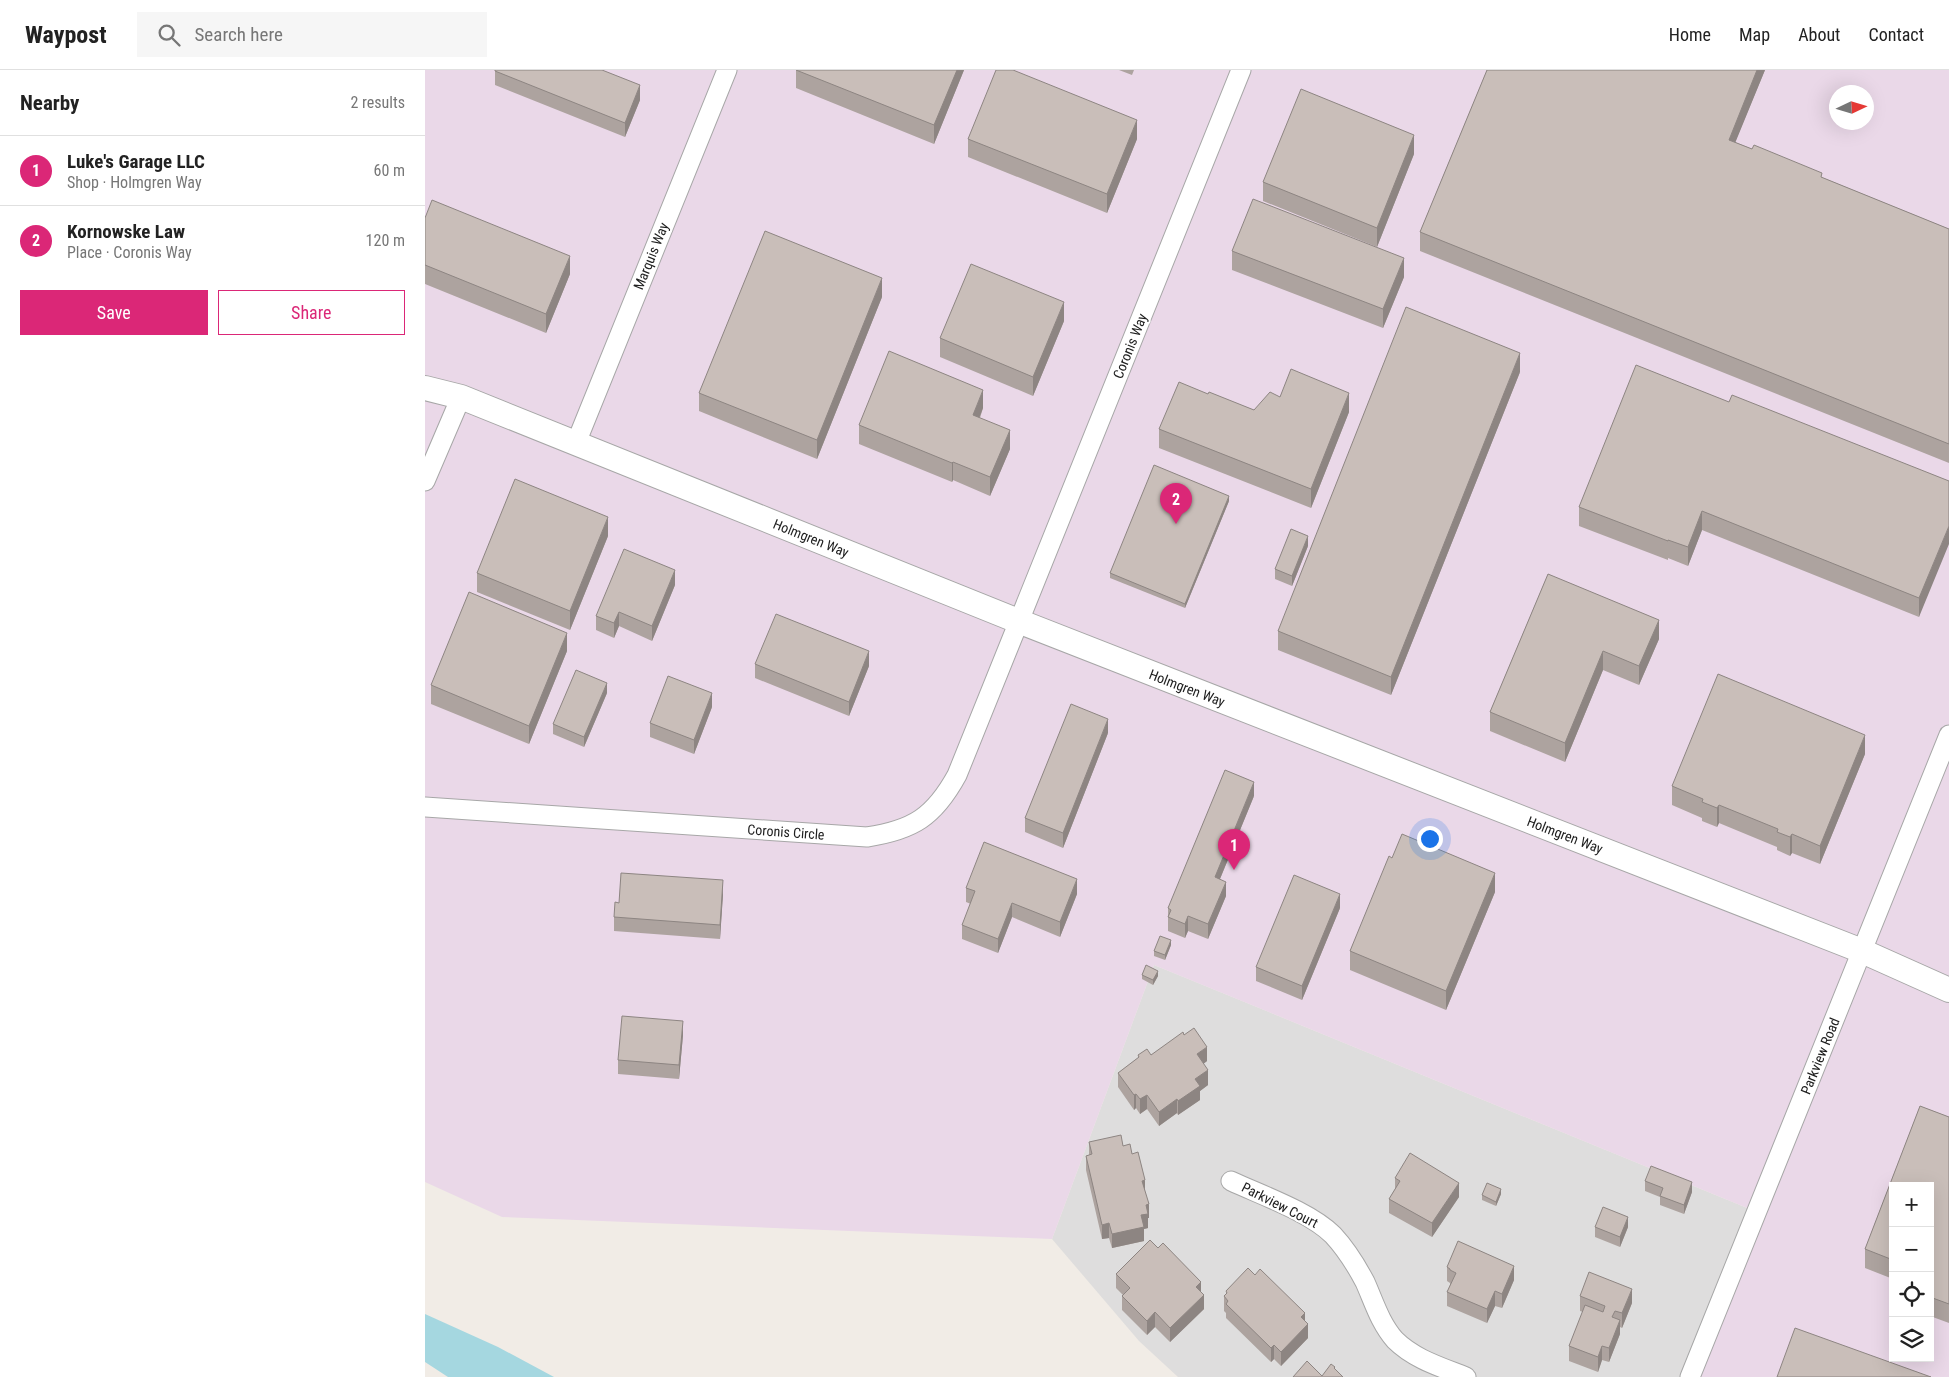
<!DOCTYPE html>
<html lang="en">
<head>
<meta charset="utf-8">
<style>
  body { margin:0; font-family:"Roboto Condensed",sans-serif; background:#f6f6f6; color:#222 }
  .controls { position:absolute; right:15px; bottom:15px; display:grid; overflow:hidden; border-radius:0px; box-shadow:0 5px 20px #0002 }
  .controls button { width:45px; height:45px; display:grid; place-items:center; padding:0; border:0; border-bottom:1px solid #e0e0e0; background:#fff; color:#222; font:25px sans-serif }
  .compass { position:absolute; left:1404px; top:15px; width:45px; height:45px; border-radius:50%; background:#fff; box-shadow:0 5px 20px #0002; rotate:86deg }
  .you { position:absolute; left:1004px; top:768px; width:18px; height:18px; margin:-12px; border:4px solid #fff; border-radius:50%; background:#1a73e8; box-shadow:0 0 0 8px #1a73e833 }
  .badge { display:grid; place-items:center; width:32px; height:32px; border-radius:50%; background:#db2777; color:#fff; font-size:16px; font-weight:700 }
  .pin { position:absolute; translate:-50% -41px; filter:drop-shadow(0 1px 2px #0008) }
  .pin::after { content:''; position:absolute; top:26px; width:18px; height:15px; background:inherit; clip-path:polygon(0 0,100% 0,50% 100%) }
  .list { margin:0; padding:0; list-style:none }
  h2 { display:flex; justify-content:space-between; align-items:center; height:65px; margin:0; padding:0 20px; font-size:21px }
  h2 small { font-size:16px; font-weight:400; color:#767676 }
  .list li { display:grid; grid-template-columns:32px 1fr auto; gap:15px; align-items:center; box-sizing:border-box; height:70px; padding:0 20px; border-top:1px solid #e0e0e0 }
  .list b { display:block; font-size:19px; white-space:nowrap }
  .list p { margin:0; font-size:16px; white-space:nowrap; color:#767676 }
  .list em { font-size:16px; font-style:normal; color:#767676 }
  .actions { display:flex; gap:10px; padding:15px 20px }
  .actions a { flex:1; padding:11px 0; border:1px solid #db2777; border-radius:0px; text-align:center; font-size:18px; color:#db2777 }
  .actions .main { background:#db2777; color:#fff }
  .icon { flex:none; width:28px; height:28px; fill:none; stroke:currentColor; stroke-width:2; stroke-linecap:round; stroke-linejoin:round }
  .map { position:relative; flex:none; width:1524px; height:1307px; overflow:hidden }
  header { display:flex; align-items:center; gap:30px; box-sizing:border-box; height:70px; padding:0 25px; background:#fff; border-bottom:1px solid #e0e0e0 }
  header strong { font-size:24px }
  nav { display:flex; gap:28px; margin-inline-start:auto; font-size:18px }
  .search { width:350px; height:45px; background:#f6f6f6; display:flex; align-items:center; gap:12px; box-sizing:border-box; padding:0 18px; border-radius:0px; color:#767676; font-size:19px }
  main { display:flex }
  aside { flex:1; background:#fff }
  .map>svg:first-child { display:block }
  .residential { fill:#dedddd }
  .industrial { fill:#ead8e8; fill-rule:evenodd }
  .water { fill:#a5d7e0 }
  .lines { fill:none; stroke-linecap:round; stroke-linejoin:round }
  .minor-casing { stroke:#a7a7a7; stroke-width:21 }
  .tertiary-casing { stroke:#a7a7a7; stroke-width:26 }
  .minor { stroke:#fff; stroke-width:19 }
  .tertiary { stroke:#fff; stroke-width:24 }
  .wall { fill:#ada39f }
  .shaded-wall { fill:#8d8582 }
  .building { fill:#c9beb9; stroke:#8d8582 }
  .labels { text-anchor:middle; stroke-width:4; stroke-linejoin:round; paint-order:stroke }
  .street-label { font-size:14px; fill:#202020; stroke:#fff }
</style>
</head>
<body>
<header>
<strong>Waypost</strong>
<div class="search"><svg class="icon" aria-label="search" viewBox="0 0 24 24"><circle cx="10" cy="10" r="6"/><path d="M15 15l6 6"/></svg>Search here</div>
<nav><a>Home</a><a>Map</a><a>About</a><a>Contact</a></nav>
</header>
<main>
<aside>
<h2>Nearby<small>2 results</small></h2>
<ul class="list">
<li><span class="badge">1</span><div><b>Luke's Garage LLC</b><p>Shop · Holmgren Way</p></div><em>60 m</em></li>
<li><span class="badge">2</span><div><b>Kornowske Law</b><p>Place · Coronis Way</p></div><em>120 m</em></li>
</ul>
<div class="actions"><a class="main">Save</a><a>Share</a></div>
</aside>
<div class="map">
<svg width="1524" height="1307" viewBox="0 0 1524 1307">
  <rect width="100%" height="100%" fill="#f1ece6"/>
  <path class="residential" d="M729 895 1332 1142 1265 1307H753L714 1271 627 1169Z"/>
  <path class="industrial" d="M0 0H1524V1307H1265L1332 1142 729 895 627 1169 77 1147 0 1112ZM1412 22H1442V52H1412ZM1468 1116H1505V1288H1468Z"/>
  <path class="water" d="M0 1244 73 1277 129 1307H23L0 1292Z"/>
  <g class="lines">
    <defs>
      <path id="minor" d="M151 373 302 0
        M0 411 36 327
        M0 737 442 767C488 760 509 747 532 705L816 0
        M806 1111C836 1125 885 1142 908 1165 921 1179 931 1195 940 1212 949 1232 955 1253 970 1270 989 1289 1016 1297 1041 1307
        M1265 1307 1524 665"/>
      <path id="tertiary" d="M0 318 36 327 593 551 1437 881 1524 920"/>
    </defs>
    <use href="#minor" class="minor-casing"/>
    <use href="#tertiary" class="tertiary-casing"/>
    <use href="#minor" class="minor"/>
    <use href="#tertiary" class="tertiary"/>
  </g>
  <path class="wall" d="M371 0H539L509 74 371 18Z
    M694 0H709L707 5Z
    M1062 0H1340L1310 72 1524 159V393L995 181V162Z
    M70 1 215 30 200 67 70 15Z
    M543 69H712L682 143 543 87Z
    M989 84 952 177 838 131V112Z
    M0 148 145 204 121 263 0 214Z
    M807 181 979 207 958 258 807 200Z
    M457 227 392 389 274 341V323Z
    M639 251 608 326 515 287V268Z
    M1095 302 966 625 853 580V561Z
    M783 324 829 340 855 327 924 342 886 438 734 378V359Z
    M1304 332 1524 411 1494 547 1277 460 1263 496 1243 488V490L1154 456V437Z
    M558 338 555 348 585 379 565 426 528 410 527 412 434 374V355Z
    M804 431 760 538 685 508V503Z
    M183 466 145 560 52 522V503Z
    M883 476 867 516 850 509V499Z
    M1123 504 1234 569 1214 615 1178 600 1140 692 1065 661V642Z
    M250 515 227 571 194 556 189 568 171 560V546Z
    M142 581 104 674 6 634V615Z
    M330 594 444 596 424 646 330 608Z
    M182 623 159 677 128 664V654Z
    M287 637 269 684 225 667V653Z
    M683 663 638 778 600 762V748Z
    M1440 684 1395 794 1367 783 1365 786 1352 780V777L1294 753 1292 757 1277 751V748L1247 735V716Z
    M829 726 795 809 801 826 783 869 763 861 760 868 743 861V838Z
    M967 788 1070 822 1021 940 925 900V881Z
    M541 818 652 824 635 867 587 847 573 883 537 869V855L546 834 541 832Z
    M298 824 295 869 189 861V847L194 833Z
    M915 838 877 930 831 911V897Z
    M746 875 740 890 729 886V881Z
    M717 905 733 906 728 915 717 909Z
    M258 965 254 1009 193 1004V990Z
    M759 965 782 991 778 994 783 1015 775 1021V1030L753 1045 752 1043 734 1056 722 1039 715 1044 711 1038 709 1040 693 1017V1003L713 988V985H726Z
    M1495 1036 1524 1047V1253L1505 1246V1116H1468V1231L1467 1230V1212L1468 1209 1440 1198V1179Z
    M664 1072 698 1076 707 1084 720 1121 724 1148H723V1158L719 1159V1171L687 1178 684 1168 677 1169 661 1100V1086L664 1085Z
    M970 1108 1034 1127 1007 1167 964 1143V1129L970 1119Z
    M1220 1111 1267 1122 1259 1144 1235 1135V1127L1220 1121Z
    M1076 1124 1071 1136 1057 1130V1125Z
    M1170 1157H1203L1195 1177 1170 1167Z
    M1022 1197 1089 1210 1077 1238 1070 1236 1062 1253 1022 1236V1222L1025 1215V1213L1022 1211Z
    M691 1204 776 1222 779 1239 745 1272 730 1257 722 1265 697 1240V1226L698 1225 691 1218Z
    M830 1205 880 1251 883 1268 856 1296 849 1289 846 1292 801 1248V1243L799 1241V1226L801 1224V1221Z
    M1155 1226 1207 1233 1197 1258 1195 1257V1264L1184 1292 1177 1290 1173 1302 1144 1291V1276L1158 1242 1155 1241Z"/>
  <path class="shaded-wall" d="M532 0H539L509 74V55Z
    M1332 0H1340L1304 88V70Z
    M215 15V30L200 67V53Z
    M712 50V69L682 143V124Z
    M989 65V84L952 177V158Z
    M145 186V204L121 263V244Z
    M979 188V207L958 258V239Z
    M457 208V227L392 389V370Z
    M639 232V251L608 326V307Z
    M1095 283V302L966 625V607Z
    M558 320V338L548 364V345Z
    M924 323V342L886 438V419Z
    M585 360V379L565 426V407Z
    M528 392V410L527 412V393Z
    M804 426V431L760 538V534Z
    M1277 441V460L1263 496V477Z
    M183 447V466L145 560V541Z
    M1524 456V474L1494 547V528Z
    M883 466V476L867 516V506Z
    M250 500V515L227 571V556Z
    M194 542V556L189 568V553Z
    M1234 550V569L1214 615V596Z
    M142 563V581L104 674V656Z
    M444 581V596L424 646V632Z
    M1178 581V600L1140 692V673Z
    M182 613V623L159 677V667Z
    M287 623V637L269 684V670Z
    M683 649V663L638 778V763Z
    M1440 665V684L1395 794V776Z
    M829 712V726L790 821V807Z
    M1294 735V753L1292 757V738Z
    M1367 764V783L1365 786V767Z
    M1070 803V822L1021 940V921Z
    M652 809V824L635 867V852Z
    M298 810V824L295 869V855Z
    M801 812V826L783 869V854Z
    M915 824V838L877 930V916Z
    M587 833V847L573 883V869Z
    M763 846V861L760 868V854Z
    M746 870V875L740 890V885Z
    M733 901V906L728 915V910Z
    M258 951V965L254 1009V995Z
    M782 977V991L772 999V984Z
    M783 1000V1015L775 1021V1030L753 1045V1031L770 1009Z
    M711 1024V1038L709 1040V1025Z
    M722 1025V1039L715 1044V1029Z
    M752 1029V1043L734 1056V1042Z
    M720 1110V1124L717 1111Z
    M1267 1112V1122L1259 1144V1135Z
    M1034 1113V1127L1007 1167V1153Z
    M1076 1119V1124L1071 1136V1132Z
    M724 1134V1148H723V1158L719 1159V1171L687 1178V1164L716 1145 721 1135Z
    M1203 1147V1157L1195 1177V1167Z
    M684 1153V1168L677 1169V1155Z
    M1089 1196V1210L1077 1238V1224Z
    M776 1212V1227L771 1217Z
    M1207 1219V1233L1197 1258V1243Z
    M1070 1221V1236L1062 1253V1239Z
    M779 1225V1239L745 1272V1258Z
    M730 1242V1257L722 1265V1251Z
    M880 1243V1257L876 1247Z
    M1195 1250V1264L1184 1292V1278Z
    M883 1254V1268L856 1296V1282Z
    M849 1275V1289L846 1292V1278Z
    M1177 1276V1290L1173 1302V1287Z"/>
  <path class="building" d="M70 0H177L215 15 200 53 70 1Z
    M371 0H532L509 55Z
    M571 0H588L712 50 682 124 543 69Z
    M1062 0H1332L1304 70 1327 79 1329 75 1397 103 1396 107 1524 159V374L995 162Z
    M876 19 989 65 952 158 838 112Z
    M828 129 979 188 958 239 807 181Z
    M7 130 145 186 121 244 0 195V148Z
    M340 161 457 208 392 370 274 323Z
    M546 194 639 232 608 307 515 268Z
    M981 237 1095 283 966 607 853 561Z
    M464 281 558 320 548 345 585 360 565 407 528 392 527 393 434 355Z
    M1211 295 1304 332 1307 325 1524 411V456L1494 528 1277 441 1263 477 1243 470V471L1154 437Z
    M866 299 924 323 886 419 734 359 754 312 783 324 784 322 829 340 845 322 855 327Z
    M729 395 804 426 760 534 685 503Z
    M90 409 183 447 145 541 52 503Z
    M866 459 883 466 867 506 850 499Z
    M199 479 250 500 227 556 194 542 189 553 171 546Z
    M1123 504 1234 550 1214 596 1178 581 1140 673 1065 642Z
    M44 522 142 563 104 656 6 615Z
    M351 544 444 581 424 632 330 594Z
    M151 600 182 613 159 667 128 654Z
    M1293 604 1440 665 1395 776 1367 764 1365 767 1352 762 1353 759 1294 735 1292 738 1277 732 1278 729 1247 716Z
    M243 606 287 623 269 670 225 653Z
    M646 634 683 649 638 763 600 748Z
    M800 700 829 712 790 807 801 812 783 854 763 846 760 854 743 847 746 840 743 838Z
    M977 764 1070 803 1021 921 925 881 964 786 967 788Z
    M559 772 652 809 635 852 587 833 573 869 537 855 550 821 541 818Z
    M196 803 298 810 295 855 189 847 190 832 194 833Z
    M869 805 915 824 877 916 831 897Z
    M735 866 746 870 740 885 729 881Z
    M721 895 733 901 728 910 717 905Z
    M197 946 258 951 254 995 193 990Z
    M769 958 782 977 772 984 783 1000 770 1009 775 1016 753 1031 752 1029 734 1042 722 1025 715 1029 711 1024 709 1025 693 1003 714 987 713 985 722 979 726 985 758 962 759 965Z
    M1495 1036 1524 1047V1234L1505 1227V1116H1468V1190L1440 1179Z
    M696 1065 698 1076 705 1074 707 1084 713 1082 720 1110 717 1111 724 1134 721 1135 723 1144 716 1145 719 1157 687 1164 684 1153 677 1155 661 1086 667 1084 664 1072Z
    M985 1083 1034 1113 1007 1153 964 1129 975 1111 970 1108Z
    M1226 1096 1267 1112 1259 1135 1235 1126 1238 1118 1220 1111Z
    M1062 1113 1076 1119 1071 1132 1057 1125Z
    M1178 1137 1203 1147 1195 1167 1170 1157Z
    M725 1170 733 1178 738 1173 776 1212 771 1217 779 1225 745 1258 730 1242 722 1251 697 1226 705 1218 691 1204Z
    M1033 1171 1089 1196 1077 1224 1070 1221 1062 1239 1022 1222 1031 1203 1025 1200V1199L1022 1197Z
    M823 1198 830 1205 835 1199 880 1243 876 1247 883 1254 856 1282 849 1275 846 1278 801 1234 803 1231 799 1226 802 1223 801 1221Z
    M1164 1202 1207 1219 1197 1243 1190 1241 1187 1247 1195 1250 1184 1278 1177 1276 1173 1287 1144 1276 1160 1235 1178 1242 1180 1236 1155 1226Z
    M1370 1258 1506 1307H1352Z
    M882 1291 897 1306 906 1294 910 1297 909 1298 918 1307H868Z"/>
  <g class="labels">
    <g class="street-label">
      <text transform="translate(226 186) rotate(-68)" y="5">Marquis Way</text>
      <text transform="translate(705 276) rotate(-68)" y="5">Coronis Way</text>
      <text transform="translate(386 468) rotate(22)" y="5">Holmgren Way</text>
      <text transform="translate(762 618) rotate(21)" y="5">Holmgren Way</text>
      <text transform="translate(361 762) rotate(4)" y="5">Coronis Circle</text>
      <text transform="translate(1140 765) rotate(21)" y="5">Holmgren Way</text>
      <text transform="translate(1395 986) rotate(-68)" y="5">Parkview Road</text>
      <text transform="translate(855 1135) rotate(27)" y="5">Parkview Court</text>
    </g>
  </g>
</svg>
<div class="controls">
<button>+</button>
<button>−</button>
<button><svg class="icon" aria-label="locate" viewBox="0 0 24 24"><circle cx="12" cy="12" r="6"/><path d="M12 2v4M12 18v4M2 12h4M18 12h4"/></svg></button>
<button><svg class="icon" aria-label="layers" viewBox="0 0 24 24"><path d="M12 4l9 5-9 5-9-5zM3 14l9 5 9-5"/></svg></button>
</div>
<svg class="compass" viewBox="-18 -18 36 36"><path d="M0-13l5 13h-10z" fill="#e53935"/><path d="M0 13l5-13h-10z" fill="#767676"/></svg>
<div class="you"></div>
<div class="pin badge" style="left:809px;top:800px">1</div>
<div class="pin badge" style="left:751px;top:454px">2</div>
</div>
</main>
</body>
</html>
